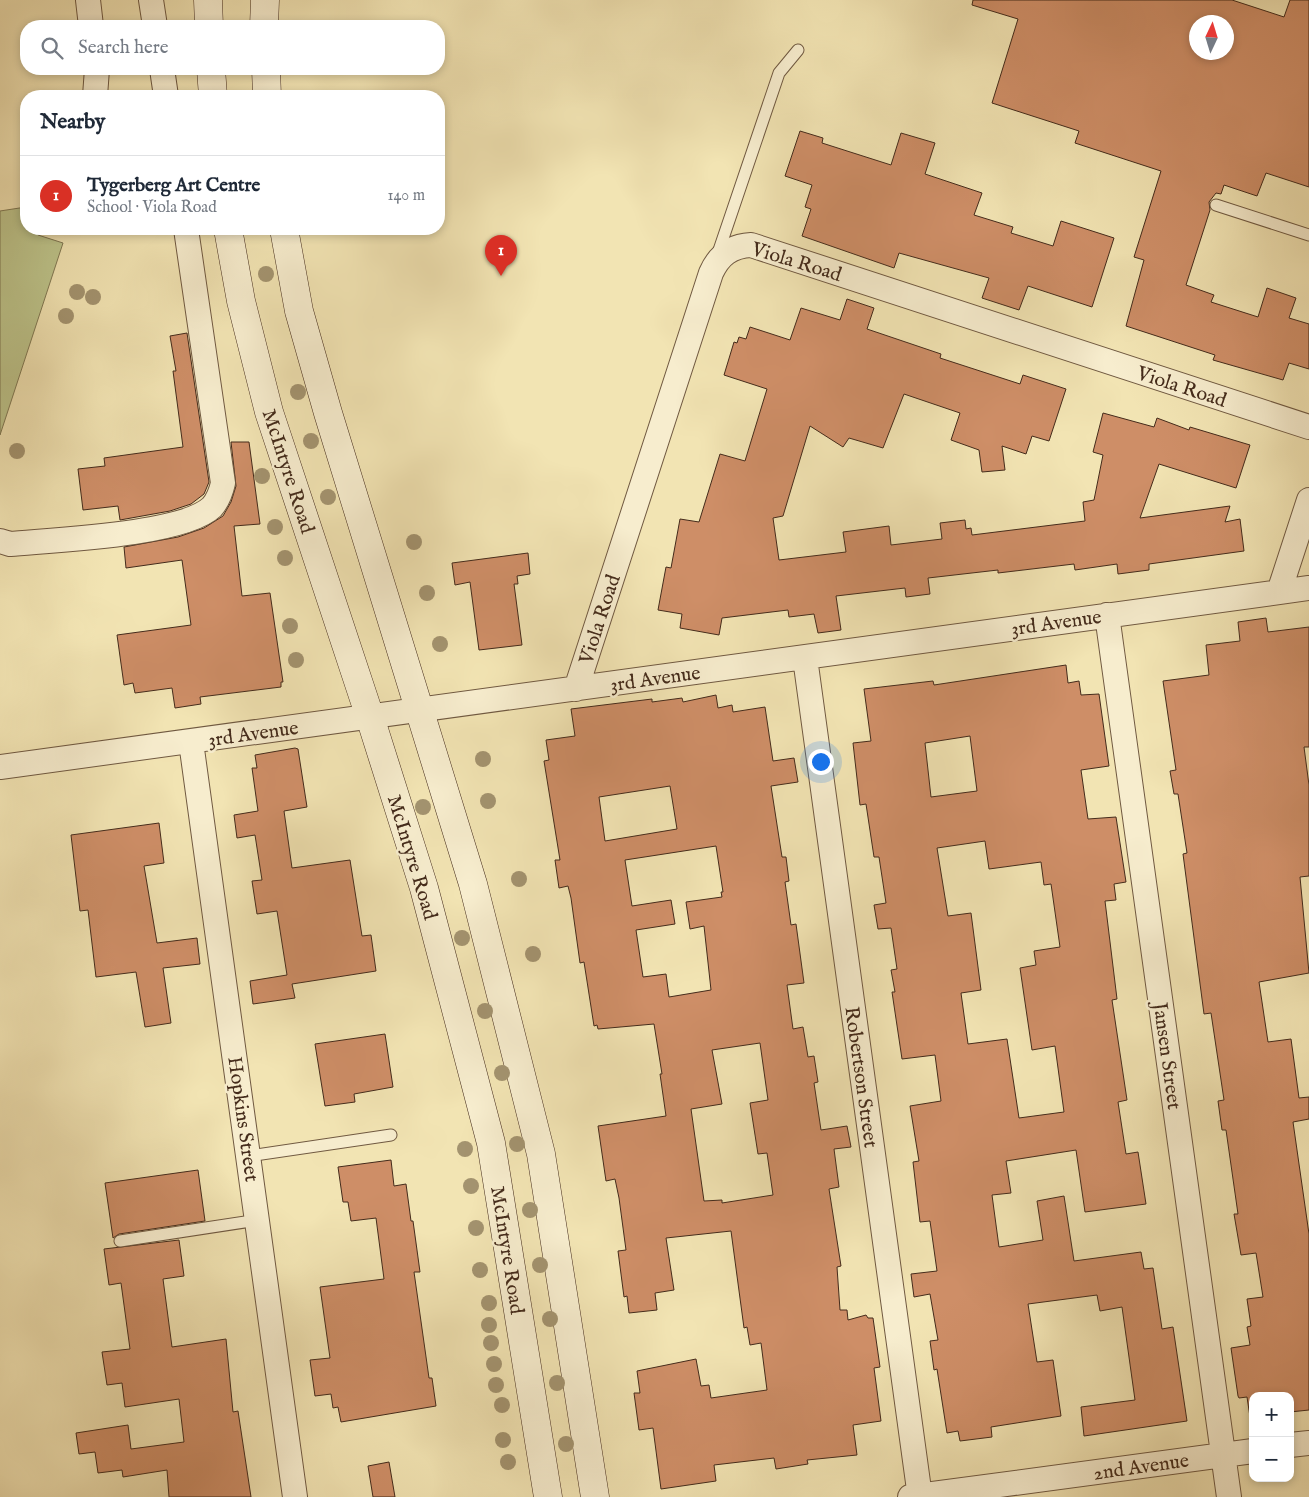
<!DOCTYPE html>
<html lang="en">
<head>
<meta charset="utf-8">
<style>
  body { margin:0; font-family:"IM FELL English",serif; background:#f2f2f3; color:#1f2937 }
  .controls { position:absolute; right:15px; bottom:15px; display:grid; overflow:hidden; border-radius:10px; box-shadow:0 2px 8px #0003 }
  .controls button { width:45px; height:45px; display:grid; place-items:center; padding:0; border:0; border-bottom:1px solid #e0e1e3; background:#fff; color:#1f2937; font:25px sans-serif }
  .compass { position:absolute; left:1189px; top:15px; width:45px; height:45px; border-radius:50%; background:#fff; box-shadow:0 2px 8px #0003; rotate:4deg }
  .you { position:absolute; left:820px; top:761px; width:18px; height:18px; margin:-12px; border:4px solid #fff; border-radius:50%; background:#1a73e8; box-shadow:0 0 0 8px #1a73e833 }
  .badge { display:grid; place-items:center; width:32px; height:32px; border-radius:50%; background:#d93025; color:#fff; font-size:16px; font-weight:700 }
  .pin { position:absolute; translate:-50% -41px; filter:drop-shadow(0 1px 2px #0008) }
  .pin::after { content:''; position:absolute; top:26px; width:18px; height:15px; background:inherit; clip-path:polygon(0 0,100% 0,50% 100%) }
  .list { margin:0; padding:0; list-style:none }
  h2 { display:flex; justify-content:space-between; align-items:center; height:65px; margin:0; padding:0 20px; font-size:21px }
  h2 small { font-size:16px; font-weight:400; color:#747a83 }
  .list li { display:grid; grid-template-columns:32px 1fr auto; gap:15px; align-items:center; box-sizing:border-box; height:80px; padding:0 20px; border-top:1px solid #e0e1e3 }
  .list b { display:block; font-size:19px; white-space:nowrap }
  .list p { margin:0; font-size:16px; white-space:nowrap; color:#747a83 }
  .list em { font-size:16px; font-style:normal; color:#747a83 }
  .icon { flex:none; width:28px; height:28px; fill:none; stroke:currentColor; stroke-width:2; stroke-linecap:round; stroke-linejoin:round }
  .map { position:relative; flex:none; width:1309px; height:1497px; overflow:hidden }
  .search { position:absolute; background:#fff; box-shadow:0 2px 8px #0003; left:20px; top:20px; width:425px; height:55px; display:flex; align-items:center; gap:12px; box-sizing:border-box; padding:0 18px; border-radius:20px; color:#747a83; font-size:19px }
  .panel { position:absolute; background:#fff; box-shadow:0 2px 8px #0003; left:20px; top:90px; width:425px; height:145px; border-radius:20px }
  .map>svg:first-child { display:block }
  .green { fill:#bdc48b; stroke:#807853 }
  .building { fill:#ce8e67; stroke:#442b1b; fill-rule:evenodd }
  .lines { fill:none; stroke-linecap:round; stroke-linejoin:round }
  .service-casing { stroke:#705941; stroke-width:13 }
  .minor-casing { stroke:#705941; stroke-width:26 }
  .secondary-casing { stroke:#442b1b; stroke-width:29 }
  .service { stroke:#f7edce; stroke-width:11 }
  .minor { stroke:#f7edce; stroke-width:24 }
  .secondary { stroke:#f7edce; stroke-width:28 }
  .tree { fill:#a3936f }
  .labels { text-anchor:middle; stroke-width:5; stroke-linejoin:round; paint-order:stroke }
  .street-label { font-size:20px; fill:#442b1b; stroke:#f7edce }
</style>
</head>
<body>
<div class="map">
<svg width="1309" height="1497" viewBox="0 0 1309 1497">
  <rect width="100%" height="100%" fill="#f2e4b3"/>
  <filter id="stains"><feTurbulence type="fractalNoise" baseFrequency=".004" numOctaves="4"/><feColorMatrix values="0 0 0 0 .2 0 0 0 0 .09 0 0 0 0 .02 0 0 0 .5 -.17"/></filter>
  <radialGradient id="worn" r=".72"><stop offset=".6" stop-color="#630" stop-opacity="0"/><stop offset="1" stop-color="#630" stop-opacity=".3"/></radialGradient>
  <path class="green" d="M26 207V229H40L38 235 63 243 0 435V211Z"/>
  <path class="building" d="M973 0H1232L1284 17 1290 0H1309V187L1266 173 1257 196 1224 185 1221 194 1216 193 1209 202 1210 210 1186 285 1214 295 1211 302 1258 317 1267 288 1296 298 1289 318 1309 324V369L1289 363 1283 380 1213 360 1215 355 1126 326 1144 260 1134 257 1161 171 1075 143 1079 131 992 103 1018 19 972 5ZM1196 22H1226V52H1196Z
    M800 131 823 138 822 143 891 165 901 133 935 143 925 174 982 193 974 215 1013 227 1011 233 1053 246 1061 221 1114 238 1092 307 1028 286 1019 310 982 298 989 278 899 253 894 268 802 236 811 209 805 207 812 185 785 176Z
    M847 299 874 308 867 329 941 354 940 358 1020 384 1023 375 1066 389 1049 441 1032 436 1026 454 1002 446 1005 470 982 472 979 450 951 440 960 413 904 394 883 448 849 438 843 447 810 426 783 516 773 518 779 560 846 552 843 532 889 526 891 545 942 539 940 523 965 520 966 529 971 528 972 535 1085 521 1083 502 1094 500 1103 455 1093 452 1103 413 1154 427 1157 418 1189 430 1190 427 1250 445 1236 488 1159 464 1140 518 1230 506 1225 522 1240 519 1244 551 1149 564V570L1118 574 1117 564 1075 570 1074 564 998 573V570L928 578 930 594 906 597 905 588 836 596 841 630 818 633 814 614 789 617 788 610 722 618 719 635 680 628 682 614 658 610 666 567 671 568 680 519 699 522 720 454 745 461 767 389 724 375 734 342 737 343 739 337 746 339 750 327 790 340 801 308 840 320Z
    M187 333 209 482 204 494 191 504 170 511 120 520 118 506 83 510 78 469 105 466 104 458 183 447 173 371H176L170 336Z
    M231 442H249L260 524 234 526 242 596 270 593 283 682H281V687L200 697 201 704 175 708 172 688 135 693 133 683 124 685 117 635 191 625 182 560 126 568 124 547 178 537 204 528 223 516 231 502 236 486Z
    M528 553 530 574 517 576 518 584H514L522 645 479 650 470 582 455 585 452 563Z
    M1266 618 1268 632 1309 627V747H1304L1309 785V876L1300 877 1309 973 1259 982 1268 1042 1291 1039 1299 1098 1309 1097V1119L1293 1122 1309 1234V1410L1290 1412V1396H1253V1417H1250L1247 1397 1239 1398 1238 1396 1231 1348 1250 1345 1247 1327 1251 1326 1247 1299 1263 1297 1256 1253 1241 1255 1234 1214H1238L1226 1130H1222L1218 1101 1224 1100 1211 1013 1204 1014 1183 854 1187 853 1178 794H1174L1170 771 1176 770 1163 681 1209 675 1206 645 1240 641 1238 622Z
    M1066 665 1068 683 1079 681 1081 695 1099 694 1109 766 1081 770 1088 819 1116 817 1126 882 1114 884 1116 900 1105 901 1117 999 1112 1000 1127 1100 1118 1102 1126 1154 1138 1152 1146 1204 1085 1212 1076 1150 1006 1161 1011 1193 992 1195 999 1247 1043 1240 1037 1201 1064 1196 1074 1261 1141 1252 1144 1269 1153 1268 1162 1329 1173 1327 1187 1421 1084 1436 1081 1407 1135 1400 1122 1307 1100 1311 1097 1295 1028 1304 1037 1362 1053 1360 1061 1416 991 1427 992 1437 960 1441 958 1431 947 1433 937 1369 934 1370 930 1341 938 1340 930 1294 914 1297 911 1274 937 1271 930 1221 920 1222 913 1162 919 1161 910 1106 941 1101 935 1055 902 1059 892 992H895L891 970 897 969 891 928 878 929 874 905 886 903 879 857H874L866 804 860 805 853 743 871 741 864 689 933 681 934 685ZM970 736 977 791 931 797 925 743ZM985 841 989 869 1041 862 1044 885 1051 884 1060 947 1034 951 1036 965 1020 968 1032 1050 1055 1046 1064 1112 1019 1118 1007 1039 968 1044 961 993 981 990 971 913 948 916 937 848Z
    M716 695 718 708 732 705 733 712 765 707 773 761 794 758 798 782 771 786 782 857H786L789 881 785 882 791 925 796 924 804 983 787 985 793 1029 803 1027 808 1057 814 1056 818 1082 814 1083 821 1130 847 1126 851 1147 834 1149 839 1187 829 1189 841 1266 837 1267 840 1310H847L848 1320 866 1315 868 1318H873L880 1367 874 1368 881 1421 853 1425 857 1455 807 1460 808 1464 776 1469 774 1458 714 1465 716 1481 661 1489 653 1428 639 1430 634 1393H640L637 1371 696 1359 701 1386 709 1385 711 1398 767 1390 761 1343 750 1345 747 1327 744 1328 731 1231 666 1238 674 1290 655 1293 657 1310 629 1313 627 1296 624 1297 618 1251 626 1250 619 1198 615 1179 606 1181 598 1126 666 1116 660 1074H662L654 1024 598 1029 597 1025 594 1026 584 962 580 963 571 898 568 886 559 888 555 860H560L544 761 549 760 546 740 575 736 571 709 652 699V702L682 698 683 702ZM670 786 677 829 605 841 599 797ZM716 846 723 892H721L722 897 686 902 690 929 704 926 711 990 669 997 666 974 643 977 636 930 675 924 671 900 632 906 625 860ZM760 1043 768 1100 750 1103 758 1154 767 1153 773 1195 722 1203V1200L704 1201 691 1109 722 1104 712 1050Z
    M295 748 298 749 307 807 284 811 292 868 350 860 362 936 371 935 376 971 292 984 295 998 253 1004 250 981 287 975 277 911 257 914 252 881 262 880 255 835 237 838 234 815 258 811 252 768H257L255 755Z
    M159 823 164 863 144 866 157 943 197 938 200 964 163 968 171 1023 145 1027 136 972 96 977 88 910 80 911 71 835Z
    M385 1034 393 1087 354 1094 355 1102 325 1106 315 1044Z
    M391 1160 394 1186 406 1184 411 1221H413L420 1272H414L429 1378H432L436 1406 341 1422 338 1407 333 1408 331 1394 315 1396 310 1360 330 1358 320 1287 384 1279 376 1218 351 1221 348 1202H343L338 1167Z
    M198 1170 205 1221 119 1234 113 1238 105 1183Z
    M179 1240 184 1276 163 1279 172 1347 226 1339 233 1412 238 1411 251 1497H169L167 1470 123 1477 122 1470 98 1473 95 1452 79 1454 76 1433 128 1425 131 1449 184 1442 179 1399 125 1407 122 1383 107 1385 102 1352 130 1349 121 1283 109 1285 104 1249Z
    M389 1462 395 1497H373L368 1466Z"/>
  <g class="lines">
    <defs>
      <path id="service" d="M1216 205 1309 235
        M717 256 779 73 798 50
        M249 1156 391 1135
        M120 1241 258 1220"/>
      <path id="minor" d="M88 0 91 26
        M151 0 155 26
        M162 69 166 96
        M95 96 97 69
        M0 541 10 544C52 540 183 535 212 507 218 500 221 492 223 483L186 229
        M1279 592 1309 500
        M1107 615 1229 1497
        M805 658 920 1497
        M576 689 711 273C719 255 731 246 751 245L1309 427
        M191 742 295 1497
        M0 767 1309 588
        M1290 1445 1309 1443
        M910 1497 1253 1451"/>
      <path id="secondary" d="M208 0 209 26
        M264 26 265 0
        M211 69 213 96
        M266 69 267 96
        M228 229 241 301 269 412 370 717 424 888 491 1143 548 1497
        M284 229 299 311 328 413 473 884 541 1154 595 1497"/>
    </defs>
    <use href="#service" class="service-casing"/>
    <use href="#minor" class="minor-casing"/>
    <use href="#secondary" class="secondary-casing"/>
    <use href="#service" class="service"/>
    <use href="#minor" class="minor"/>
    <use href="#secondary" class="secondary"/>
  </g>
  <g class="tree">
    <circle cx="266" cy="274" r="8"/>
    <circle cx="77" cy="292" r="8"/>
    <circle cx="93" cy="297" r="8"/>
    <circle cx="66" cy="316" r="8"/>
    <circle cx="298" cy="392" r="8"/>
    <circle cx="311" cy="441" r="8"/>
    <circle cx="17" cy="451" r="8"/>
    <circle cx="262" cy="476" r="8"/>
    <circle cx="328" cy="497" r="8"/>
    <circle cx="275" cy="527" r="8"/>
    <circle cx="414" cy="542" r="8"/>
    <circle cx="285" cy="558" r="8"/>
    <circle cx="427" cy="593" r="8"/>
    <circle cx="290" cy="626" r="8"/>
    <circle cx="440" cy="644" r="8"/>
    <circle cx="296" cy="660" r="8"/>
    <circle cx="483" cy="759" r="8"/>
    <circle cx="488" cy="801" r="8"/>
    <circle cx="423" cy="807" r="8"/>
    <circle cx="519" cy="879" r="8"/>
    <circle cx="462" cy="938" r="8"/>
    <circle cx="533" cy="954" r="8"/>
    <circle cx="485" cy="1011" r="8"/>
    <circle cx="502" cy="1073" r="8"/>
    <circle cx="517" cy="1144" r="8"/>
    <circle cx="465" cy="1149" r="8"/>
    <circle cx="471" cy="1186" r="8"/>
    <circle cx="530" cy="1210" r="8"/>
    <circle cx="476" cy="1228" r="8"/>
    <circle cx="540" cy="1265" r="8"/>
    <circle cx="480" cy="1270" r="8"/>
    <circle cx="489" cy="1303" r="8"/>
    <circle cx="550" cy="1319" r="8"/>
    <circle cx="489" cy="1325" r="8"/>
    <circle cx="491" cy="1343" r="8"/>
    <circle cx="494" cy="1364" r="8"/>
    <circle cx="557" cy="1383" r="8"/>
    <circle cx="496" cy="1385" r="8"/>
    <circle cx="502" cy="1405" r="8"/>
    <circle cx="503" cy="1440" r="8"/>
    <circle cx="566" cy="1444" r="8"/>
    <circle cx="508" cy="1462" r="8"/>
  </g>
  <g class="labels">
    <g class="street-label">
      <text transform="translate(797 261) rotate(17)" y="7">Viola Road</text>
      <text transform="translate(1182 386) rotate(18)" y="7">Viola Road</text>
      <text transform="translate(289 471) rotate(72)" y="7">McIntyre Road</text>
      <text transform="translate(599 619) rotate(-72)" y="7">Viola Road</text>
      <text transform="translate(1056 622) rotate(-8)" y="7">3rd Avenue</text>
      <text transform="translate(655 678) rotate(-8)" y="7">3rd Avenue</text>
      <text transform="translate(253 733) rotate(-8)" y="7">3rd Avenue</text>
      <text transform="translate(413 857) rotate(73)" y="7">McIntyre Road</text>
      <text transform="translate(1168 1056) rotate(82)" y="7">Jansen Street</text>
      <text transform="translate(862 1077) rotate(82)" y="7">Robertson Street</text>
      <text transform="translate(244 1119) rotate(82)" y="7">Hopkins Street</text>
      <text transform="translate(508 1250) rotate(81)" y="7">McIntyre Road</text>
      <text transform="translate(1141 1466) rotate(-8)" y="7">2nd Avenue</text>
    </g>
  </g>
  <rect width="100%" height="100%" filter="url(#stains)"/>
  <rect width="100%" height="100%" fill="url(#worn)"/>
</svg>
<div class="controls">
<button>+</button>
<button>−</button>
</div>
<svg class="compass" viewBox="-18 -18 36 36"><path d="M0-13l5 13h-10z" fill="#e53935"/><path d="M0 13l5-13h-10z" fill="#747a83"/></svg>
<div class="you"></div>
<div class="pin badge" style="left:501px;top:276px">1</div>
<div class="search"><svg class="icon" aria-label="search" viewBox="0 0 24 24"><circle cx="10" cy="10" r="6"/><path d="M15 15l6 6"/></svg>Search here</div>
<section class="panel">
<h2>Nearby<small></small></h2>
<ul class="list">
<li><span class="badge">1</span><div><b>Tygerberg Art Centre</b><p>School · Viola Road</p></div><em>140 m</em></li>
</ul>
</section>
</div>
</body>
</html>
